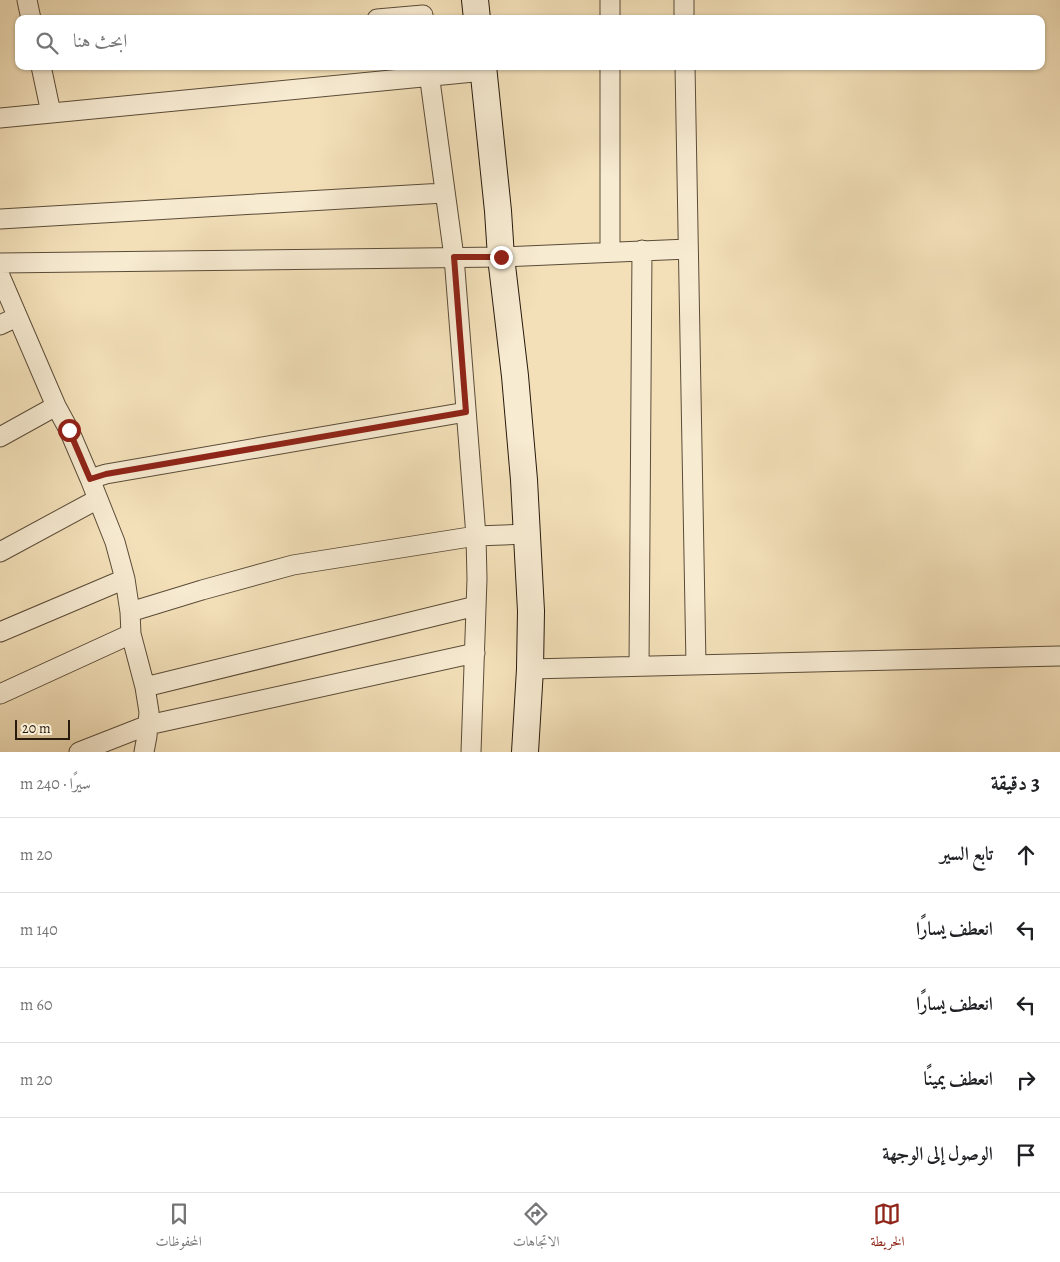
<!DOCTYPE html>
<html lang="ar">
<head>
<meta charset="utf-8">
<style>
  body { margin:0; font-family:Alegreya,Amiri,serif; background:#f6f6f6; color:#202124; direction:rtl }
  .scale { position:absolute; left:15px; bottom:12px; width:55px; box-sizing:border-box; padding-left:5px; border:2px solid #281b0d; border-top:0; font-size:14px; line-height:18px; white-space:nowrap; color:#281b0d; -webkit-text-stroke:4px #f7ebd2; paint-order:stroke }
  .stop { position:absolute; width:15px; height:15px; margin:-11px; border:4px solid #8f2418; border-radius:50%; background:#fff }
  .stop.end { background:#8f2418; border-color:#fff; box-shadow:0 1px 5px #0008 }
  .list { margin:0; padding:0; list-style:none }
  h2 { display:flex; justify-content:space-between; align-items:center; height:65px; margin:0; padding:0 20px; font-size:21px }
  h2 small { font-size:16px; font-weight:400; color:#757577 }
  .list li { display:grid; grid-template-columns:32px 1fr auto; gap:15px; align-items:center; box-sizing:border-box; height:75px; padding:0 20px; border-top:1px solid #e0e0e0 }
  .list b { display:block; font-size:19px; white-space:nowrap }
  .list em { font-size:16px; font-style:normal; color:#757577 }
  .icon { flex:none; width:28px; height:28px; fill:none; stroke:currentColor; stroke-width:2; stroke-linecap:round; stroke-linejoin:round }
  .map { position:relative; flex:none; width:1060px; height:752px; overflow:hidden; direction:ltr }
  .search { position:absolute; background:#fff; box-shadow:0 1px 4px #0004; left:15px; right:15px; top:15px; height:55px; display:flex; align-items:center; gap:12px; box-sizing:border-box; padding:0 18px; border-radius:10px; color:#757577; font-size:19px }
  .sheet { height:440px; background:#fff }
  nav { display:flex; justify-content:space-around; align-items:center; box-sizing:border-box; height:70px; border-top:1px solid #e0e0e0; background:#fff; font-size:14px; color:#757577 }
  nav a { display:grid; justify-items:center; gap:2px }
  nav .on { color:#8f2418 }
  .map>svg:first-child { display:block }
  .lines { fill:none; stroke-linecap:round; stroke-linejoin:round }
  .street-casing { stroke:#5b4c38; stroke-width:21 }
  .secondary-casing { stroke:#281b0d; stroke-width:28 }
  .street { stroke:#f7ebd2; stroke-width:19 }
  .secondary { stroke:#f7ebd2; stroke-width:26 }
  .route { stroke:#8f2418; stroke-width:6 }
</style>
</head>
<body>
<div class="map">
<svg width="1060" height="752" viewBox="0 0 1060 752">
  <rect width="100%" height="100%" fill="#f3e0b9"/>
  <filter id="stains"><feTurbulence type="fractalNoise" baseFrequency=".004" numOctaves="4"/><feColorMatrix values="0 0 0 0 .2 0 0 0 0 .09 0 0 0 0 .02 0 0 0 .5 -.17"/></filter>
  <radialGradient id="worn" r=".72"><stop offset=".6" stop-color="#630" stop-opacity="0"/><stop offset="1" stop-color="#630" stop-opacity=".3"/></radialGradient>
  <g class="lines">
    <defs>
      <path id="street" d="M27 0 31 19
        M610 0V19
        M684 0V19
        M377 19 423 15
        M41 66 51 113
        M428 66 454 257 476 536 477 579 471 752
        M610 66V251
        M685 66 696 665
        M0 118 484 71
        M0 219 444 193
        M0 263 501 257 688 249
        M0 276 56 406 69 430 90 479 106 474 466 412
        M0 325 17 317
        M0 437 56 406
        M90 479 115 542 125 579 130 612
        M0 552 98 499
        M0 632 125 579
        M639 666 642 250
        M530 669 1060 656
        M145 687 476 606
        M0 694 131 634
        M79 752 148 725 475 653
        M144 752 147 736 149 712 145 687 131 634 130 612 202 590 293 565 476 536 527 534"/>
      <path id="secondary" d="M475 0 477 19
        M483 66 498 211 501 257 515 376 524 480 531 611 530 669 525 752"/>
    </defs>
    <use href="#street" class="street-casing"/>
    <use href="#secondary" class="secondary-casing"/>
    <use href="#street" class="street"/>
    <use href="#secondary" class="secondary"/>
  </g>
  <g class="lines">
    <path class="route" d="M69 430 90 479 106 474 466 412 454 257H501"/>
  </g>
  <rect width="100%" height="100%" filter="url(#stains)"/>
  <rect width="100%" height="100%" fill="url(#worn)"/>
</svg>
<div class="scale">20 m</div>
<div class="stop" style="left:69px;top:430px"></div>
<div class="stop end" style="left:501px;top:257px"></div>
<div class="search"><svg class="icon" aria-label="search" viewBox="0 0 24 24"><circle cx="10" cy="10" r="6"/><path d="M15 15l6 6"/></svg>ابحث هنا</div>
</div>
<section class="sheet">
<h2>3 دقيقة<small>سيرًا · 240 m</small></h2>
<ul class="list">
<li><svg class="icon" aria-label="ahead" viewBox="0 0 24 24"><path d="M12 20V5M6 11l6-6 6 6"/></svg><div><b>تابع السير</b></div><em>20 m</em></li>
<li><svg class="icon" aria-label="left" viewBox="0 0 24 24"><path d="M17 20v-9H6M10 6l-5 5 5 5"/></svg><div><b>انعطف يسارًا</b></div><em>140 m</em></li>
<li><svg class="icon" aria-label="left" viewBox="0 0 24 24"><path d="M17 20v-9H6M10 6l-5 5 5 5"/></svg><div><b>انعطف يسارًا</b></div><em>60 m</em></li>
<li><svg class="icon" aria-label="right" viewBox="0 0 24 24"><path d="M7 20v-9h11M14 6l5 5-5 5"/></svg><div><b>انعطف يمينًا</b></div><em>20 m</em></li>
<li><svg class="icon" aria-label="arrive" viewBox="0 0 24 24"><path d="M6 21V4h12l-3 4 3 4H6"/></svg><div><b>الوصول إلى الوجهة</b></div></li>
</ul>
</section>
<nav>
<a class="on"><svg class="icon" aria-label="map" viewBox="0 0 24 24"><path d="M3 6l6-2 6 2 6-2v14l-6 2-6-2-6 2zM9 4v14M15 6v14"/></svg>الخريطة</a>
<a><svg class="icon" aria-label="directions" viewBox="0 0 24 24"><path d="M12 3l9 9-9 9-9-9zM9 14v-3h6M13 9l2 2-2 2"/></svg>الاتجاهات</a>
<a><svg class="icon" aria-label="saved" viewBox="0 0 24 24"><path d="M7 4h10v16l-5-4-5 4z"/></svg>المحفوظات</a>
</nav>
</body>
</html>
